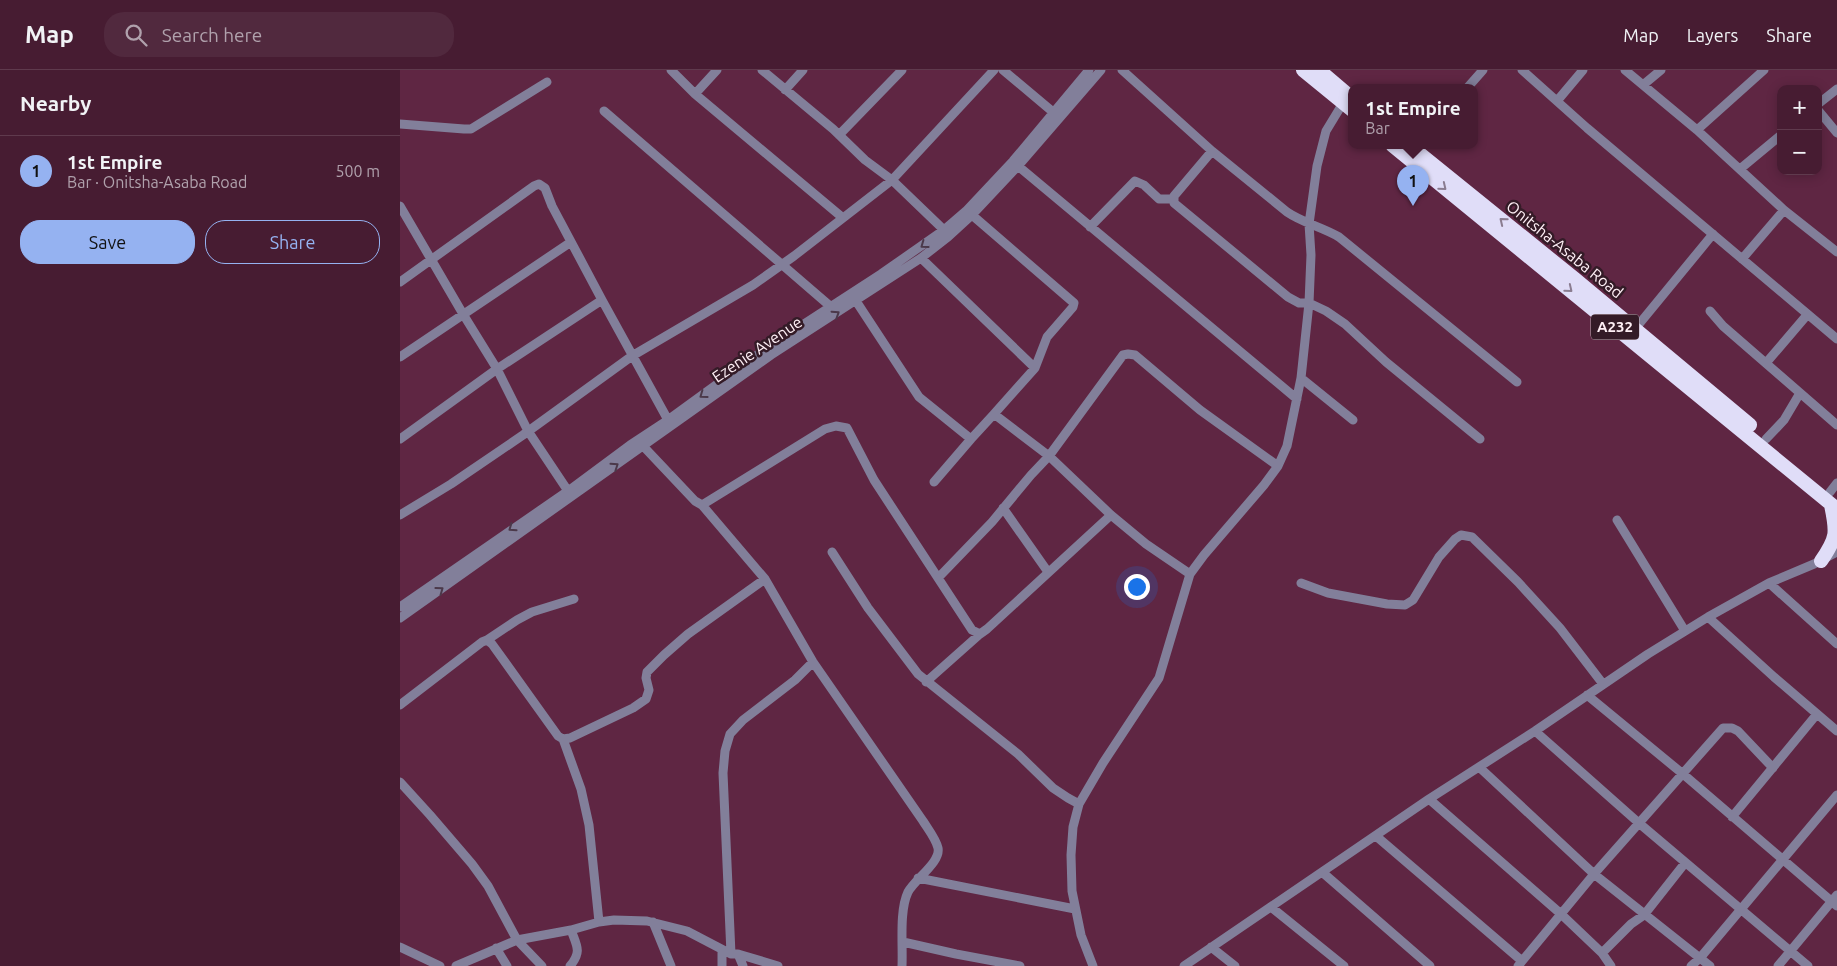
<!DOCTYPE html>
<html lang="en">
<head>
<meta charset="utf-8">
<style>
  body { margin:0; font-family:Ubuntu,sans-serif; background:#51293e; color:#f1f3f6 }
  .controls { position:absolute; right:15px; top:15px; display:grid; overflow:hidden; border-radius:10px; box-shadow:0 2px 12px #0003 }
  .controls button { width:45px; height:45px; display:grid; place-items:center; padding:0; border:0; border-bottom:1px solid #5f3a4d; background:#471c32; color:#f1f3f6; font:25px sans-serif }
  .you { position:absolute; left:736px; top:516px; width:18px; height:18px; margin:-12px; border:4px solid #fff; border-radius:50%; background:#1a73e8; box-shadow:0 0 0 8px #1a73e833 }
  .badge { display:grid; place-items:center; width:32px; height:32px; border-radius:50%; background:#95b2f1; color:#111; font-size:16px; font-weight:700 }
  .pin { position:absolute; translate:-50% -41px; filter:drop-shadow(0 1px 2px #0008) }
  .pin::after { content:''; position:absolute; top:26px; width:18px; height:15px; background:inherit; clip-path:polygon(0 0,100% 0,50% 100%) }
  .popup { position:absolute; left:948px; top:14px; width:130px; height:65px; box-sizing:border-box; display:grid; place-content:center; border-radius:10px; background:#471c32; filter:drop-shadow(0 1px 4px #0005); font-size:16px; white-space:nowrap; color:#b0a1ac }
  .popup b { font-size:19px; color:#f1f3f6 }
  .popup::after { content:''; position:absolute; left:50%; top:100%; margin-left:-10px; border:10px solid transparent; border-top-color:#471c32 }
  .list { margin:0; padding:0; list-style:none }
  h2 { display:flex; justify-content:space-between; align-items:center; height:65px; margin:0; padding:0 20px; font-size:21px }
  h2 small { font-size:16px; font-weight:400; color:#b0a1ac }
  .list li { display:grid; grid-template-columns:32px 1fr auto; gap:15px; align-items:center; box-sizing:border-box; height:70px; padding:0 20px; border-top:1px solid #5f3a4d }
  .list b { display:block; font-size:19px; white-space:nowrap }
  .list p { margin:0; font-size:16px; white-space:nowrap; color:#b0a1ac }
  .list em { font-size:16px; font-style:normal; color:#b0a1ac }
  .actions { display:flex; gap:10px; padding:15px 20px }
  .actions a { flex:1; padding:11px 0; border:1px solid #95b2f1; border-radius:20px; text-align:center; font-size:18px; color:#95b2f1 }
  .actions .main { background:#95b2f1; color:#111 }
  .icon { flex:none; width:28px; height:28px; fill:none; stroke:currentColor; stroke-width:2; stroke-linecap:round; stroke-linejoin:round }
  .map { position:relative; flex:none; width:1437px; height:896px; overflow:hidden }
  header { display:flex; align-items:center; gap:30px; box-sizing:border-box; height:70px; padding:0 25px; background:#471c32; border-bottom:1px solid #5f3a4d }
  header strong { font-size:24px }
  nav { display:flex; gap:28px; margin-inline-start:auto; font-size:18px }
  .search { width:350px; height:45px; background:#51293e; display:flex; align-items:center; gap:12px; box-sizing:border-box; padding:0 18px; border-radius:20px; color:#b0a1ac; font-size:19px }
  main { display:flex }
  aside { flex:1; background:#471c32 }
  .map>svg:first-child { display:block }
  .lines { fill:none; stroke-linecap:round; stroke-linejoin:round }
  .minor { stroke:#827f9a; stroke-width:9 }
  .highway { stroke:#e0ddf8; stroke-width:14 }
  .oneway { stroke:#8a7c90 }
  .oneway2 { stroke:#4b394a }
  .labels { text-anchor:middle; stroke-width:5; stroke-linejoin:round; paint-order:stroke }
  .shield { fill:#341b27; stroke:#c1afb7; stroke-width:1 }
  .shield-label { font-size:15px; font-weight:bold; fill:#feeff5 }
  .street-label { font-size:16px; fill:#feeff5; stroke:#341b27 }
</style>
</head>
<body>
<header>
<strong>Map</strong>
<div class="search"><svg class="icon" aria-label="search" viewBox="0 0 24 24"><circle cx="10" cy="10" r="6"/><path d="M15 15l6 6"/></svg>Search here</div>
<nav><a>Map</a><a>Layers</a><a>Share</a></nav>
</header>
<main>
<aside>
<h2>Nearby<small></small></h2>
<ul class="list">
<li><span class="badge">1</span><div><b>1st Empire</b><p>Bar · Onitsha-Asaba Road</p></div><em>500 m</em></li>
</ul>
<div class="actions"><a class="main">Save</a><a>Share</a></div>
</aside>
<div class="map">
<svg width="1437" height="896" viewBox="0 0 1437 896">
  <rect width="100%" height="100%" fill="#5f2643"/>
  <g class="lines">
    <path class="minor" d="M271 0 295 24 443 148
      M362 0 433 59 465 90 492 110 544 160
      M603 0 653 42
      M722 0 812 81 887 142C903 153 922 157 939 167L1117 312
      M1122 0 1187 58 1437 269
      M1225 0 1297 60 1384 140 1437 182
      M1243 15 1261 0
      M1068 17 1083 0
      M385 20 403 0
      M295 24 317 0
      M1157 31 1183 0
      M1418 34 1437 19
      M1418 40 1437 63
      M204 41 430 236
      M0 54 64 59H71L147 12
      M1297 60 1364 0
      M439 65 502 0
      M812 81 774 126V133L888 227 899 233H909L926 241 945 254 986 292 1080 369
      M618 96 897 329
      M1340 99 1381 65
      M0 136 63 244 97 299 128 361 168 421
      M572 145 674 233 673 237 647 267 635 298 594 344
      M690 157 735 111 744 115 759 129H772
      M521 188 635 298
      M1342 189 1384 140
      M0 212 134 116 139 114 145 118 152 136 202 230 268 350
      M456 231 519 327 571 369 594 344 649 386 711 445 746 474 790 504
      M1310 241 1323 256 1437 355
      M1235 259 1313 164
      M0 287 171 172
      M1366 293 1407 245
      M901 308 953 350
      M0 369 97 299 202 230
      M1366 369 1384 350 1400 323
      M244 377 295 431 302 435 365 509 413 592 523 751C528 759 536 769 538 778 541 792 515 809 508 822 499 841 503 875 502 896
      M534 412 571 369
      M1430 422 1437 413
      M302 435 425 359 436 356 447 358 474 410 572 560 580 564 587 559 711 445
      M603 438 648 502
      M0 445 51 414 123 365 232 286 353 215 394 186 492 110 594 0
      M1217 450 1285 561
      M432 482 468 538 518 604 618 684 653 718 668 728 679 734
      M538 508 592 452 631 405 649 386 723 285 728 284 735 285 800 340 878 396
      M901 513 928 523 987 534 1005 535 1013 530 1039 487 1055 469 1061 465 1072 467 1118 512 1160 558 1203 614
      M1369 513 1437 574
      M0 537 168 421 230 375 268 350 367 278 481 204 544 160 566 141 613 91 689 0
      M1308 547 1374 607 1437 661
      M0 548 371 285 521 188 548 167 572 145 618 96 701 0
      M87 570 117 550 132 542 174 529
      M526 612 580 564
      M1187 625 1283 704 1437 836
      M0 635 82 572 87 570 92 574 158 666 163 669 181 719 189 755 199 852
      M1135 661 1240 754 1408 896
      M163 669 170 668 233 638 246 629 249 620 246 608 247 602 264 585 288 564 365 509
      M1079 697 1194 804 1118 896
      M0 712 30 745 72 794 88 816 117 870 142 896
      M1029 729 1161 844 1202 883 1211 896
      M1332 747 1417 644
      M976 766 1122 891
      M922 802 1030 896
      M518 808 675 839
      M871 837 944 896
      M253 852 271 896
      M503 872 556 884 620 896
      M0 877 40 896
      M811 877 835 896
      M96 878 107 896
      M322 880V896
      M1202 883 1231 854 1244 845 1285 793
      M331 884 323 703 325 681 330 664 343 650 395 610 413 592
      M338 884 343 896
      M56 896 117 870 171 860 199 852 214 850 247 851 287 861 331 884H338L378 896
      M170 896C182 882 177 876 171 860
      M693 896 681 865 672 821 671 785 673 757 679 734 703 693 759 608 790 504 804 485 864 415 878 396 887 376 901 308 909 233 911 185 909 154 917 96 926 61 943 33
      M784 896 1029 729 1135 661 1248 584 1308 547 1369 513 1414 494 1437 482
      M1291 896 1300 888 1437 725
      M1310 896 1194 804 1323 658H1332L1338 661 1373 698
      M1378 896 1437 825"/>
    <path class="highway" d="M903 0 952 40
      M919 0 952 28
      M992 75 1437 439
      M1009 75 1175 209 1350 355
      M1421 491C1437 468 1437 463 1431 435"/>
  </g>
  <defs><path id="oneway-chevron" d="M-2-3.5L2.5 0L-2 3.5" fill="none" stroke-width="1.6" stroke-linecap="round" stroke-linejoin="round" transform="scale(1.25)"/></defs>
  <g class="oneway">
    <use href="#oneway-chevron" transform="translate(1043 117) rotate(39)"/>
    <use href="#oneway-chevron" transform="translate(1103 151) rotate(-141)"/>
    <use href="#oneway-chevron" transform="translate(1169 219) rotate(39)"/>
  </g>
  <g class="oneway2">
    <use href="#oneway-chevron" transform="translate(524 175) rotate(144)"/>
    <use href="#oneway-chevron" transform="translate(436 244) rotate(-33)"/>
    <use href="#oneway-chevron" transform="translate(303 325) rotate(144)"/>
    <use href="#oneway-chevron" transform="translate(215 396) rotate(-34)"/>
    <use href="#oneway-chevron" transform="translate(112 458) rotate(145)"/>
    <use href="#oneway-chevron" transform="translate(40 520) rotate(-36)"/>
  </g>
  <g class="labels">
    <rect class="shield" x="1191" y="244.5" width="48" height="25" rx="4"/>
    <g class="shield-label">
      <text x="1215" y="262">A232</text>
    </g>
    <g class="street-label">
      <text transform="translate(1165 179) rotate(39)" y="6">Onitsha-Asaba Road</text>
      <text transform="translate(357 279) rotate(-34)" y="6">Ezenie Avenue</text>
    </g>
  </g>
</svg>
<div class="controls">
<button>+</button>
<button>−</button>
</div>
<div class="you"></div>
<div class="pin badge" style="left:1013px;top:136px">1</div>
<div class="popup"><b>1st Empire</b>Bar</div>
</div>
</main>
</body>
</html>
